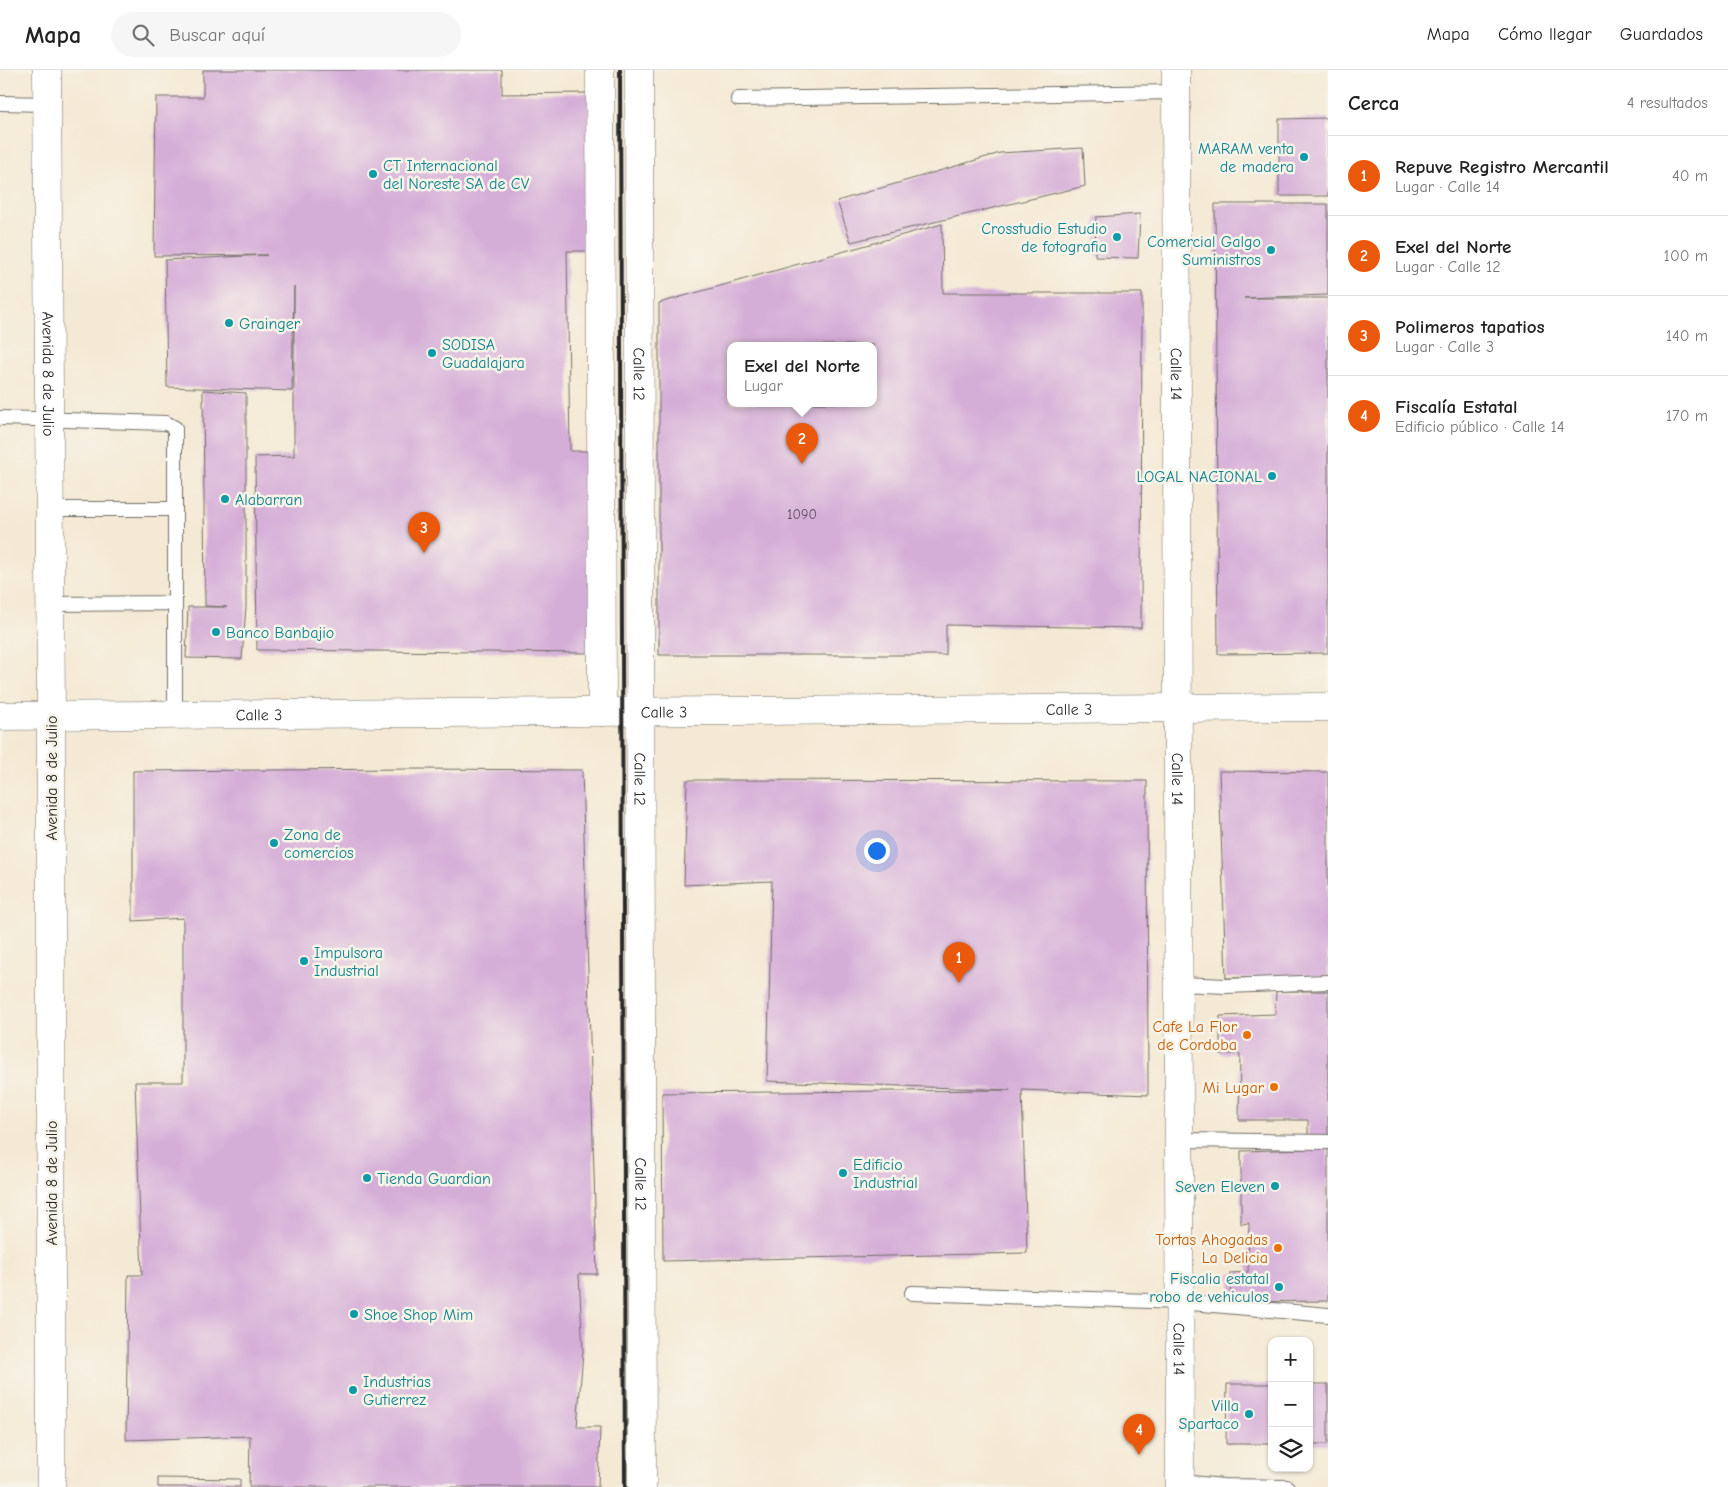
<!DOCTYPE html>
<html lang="es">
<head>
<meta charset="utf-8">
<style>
  body { margin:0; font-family:"Comic Neue",sans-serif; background:#f6f6f6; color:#222 }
  .controls { position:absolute; right:15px; bottom:15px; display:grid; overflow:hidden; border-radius:10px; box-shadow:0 1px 4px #0004 }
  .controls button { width:45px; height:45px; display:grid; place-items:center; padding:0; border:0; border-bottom:1px solid #e0e0e0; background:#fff; color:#222; font:25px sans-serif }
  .you { position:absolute; left:876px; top:780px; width:18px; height:18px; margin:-12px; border:4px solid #fff; border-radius:50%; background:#1a73e8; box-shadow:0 0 0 8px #1a73e833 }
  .badge { display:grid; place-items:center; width:32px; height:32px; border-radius:50%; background:#ea580c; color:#fff; font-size:16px; font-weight:700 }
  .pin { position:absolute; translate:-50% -41px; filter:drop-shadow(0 1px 2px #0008) }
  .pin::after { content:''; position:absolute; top:26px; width:18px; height:15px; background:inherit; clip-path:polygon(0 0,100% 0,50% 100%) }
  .popup { position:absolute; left:727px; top:272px; width:150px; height:65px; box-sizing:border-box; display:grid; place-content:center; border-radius:10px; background:#fff; filter:drop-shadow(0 1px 4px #0005); font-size:16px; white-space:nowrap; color:#767676 }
  .popup b { font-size:19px; color:#222 }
  .popup::after { content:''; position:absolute; left:50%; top:100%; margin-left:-10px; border:10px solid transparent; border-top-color:#fff }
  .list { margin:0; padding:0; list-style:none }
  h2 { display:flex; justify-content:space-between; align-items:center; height:65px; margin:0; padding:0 20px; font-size:21px }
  h2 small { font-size:16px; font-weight:400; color:#767676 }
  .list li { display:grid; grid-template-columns:32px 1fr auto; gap:15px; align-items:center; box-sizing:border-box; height:80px; padding:0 20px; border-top:1px solid #e0e0e0 }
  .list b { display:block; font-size:19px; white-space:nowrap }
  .list p { margin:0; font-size:16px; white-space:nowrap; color:#767676 }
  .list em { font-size:16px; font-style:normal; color:#767676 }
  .icon { flex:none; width:28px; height:28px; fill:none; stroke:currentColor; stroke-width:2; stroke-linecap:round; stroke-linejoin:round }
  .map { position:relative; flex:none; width:1328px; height:1417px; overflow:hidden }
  header { display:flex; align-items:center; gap:30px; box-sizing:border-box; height:70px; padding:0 25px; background:#fff; border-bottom:1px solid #e0e0e0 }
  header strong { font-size:24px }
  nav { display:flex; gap:28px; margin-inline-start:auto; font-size:18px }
  .search { width:350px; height:45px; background:#f6f6f6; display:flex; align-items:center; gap:12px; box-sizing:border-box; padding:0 18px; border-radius:28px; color:#767676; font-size:19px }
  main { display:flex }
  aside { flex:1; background:#fff }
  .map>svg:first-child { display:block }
  .building { fill:#d5aed8; fill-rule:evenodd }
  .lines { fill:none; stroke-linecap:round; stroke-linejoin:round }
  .service-casing { stroke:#716e66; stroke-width:16 }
  .minor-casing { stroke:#716e66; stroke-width:29 }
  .primary-casing { stroke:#716e66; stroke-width:29 }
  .service { stroke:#fff; stroke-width:14 }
  .minor { stroke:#fff; stroke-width:28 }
  .primary { stroke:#fff; stroke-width:28 }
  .rail { stroke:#2b2b2b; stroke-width:4 }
  .culture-dot { fill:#0f9aa8; stroke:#f7f3e8; stroke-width:2 }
  .food-dot { fill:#e8710a; stroke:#f7f3e8; stroke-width:2 }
  .labels { text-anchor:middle; stroke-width:5; stroke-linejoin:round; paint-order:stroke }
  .number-label { font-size:14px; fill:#564c56 }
  .culture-label { font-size:16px; fill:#0d838f; stroke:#f7f3e8; text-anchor:start }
  .street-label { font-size:16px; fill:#2b2b2b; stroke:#f7f3e8 }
  .food-label { font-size:16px; fill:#c56008; stroke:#f7f3e8; text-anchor:end }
</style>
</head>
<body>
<header>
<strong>Mapa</strong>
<div class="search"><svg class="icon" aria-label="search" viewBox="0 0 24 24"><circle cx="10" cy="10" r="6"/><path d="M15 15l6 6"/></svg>Buscar aquí</div>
<nav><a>Mapa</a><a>Cómo llegar</a><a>Guardados</a></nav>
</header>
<main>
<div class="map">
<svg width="1328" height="1417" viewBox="0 0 1328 1417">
  <rect width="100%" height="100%" fill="#f7f3e8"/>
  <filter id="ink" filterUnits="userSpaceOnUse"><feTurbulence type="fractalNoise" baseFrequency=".02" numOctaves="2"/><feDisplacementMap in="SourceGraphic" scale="10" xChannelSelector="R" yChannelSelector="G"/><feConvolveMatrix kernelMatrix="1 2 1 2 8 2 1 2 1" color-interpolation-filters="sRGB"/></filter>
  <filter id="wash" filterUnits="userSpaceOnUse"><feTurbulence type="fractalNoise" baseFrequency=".0096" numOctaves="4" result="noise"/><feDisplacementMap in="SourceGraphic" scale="20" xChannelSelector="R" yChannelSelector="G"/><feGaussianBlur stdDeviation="1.12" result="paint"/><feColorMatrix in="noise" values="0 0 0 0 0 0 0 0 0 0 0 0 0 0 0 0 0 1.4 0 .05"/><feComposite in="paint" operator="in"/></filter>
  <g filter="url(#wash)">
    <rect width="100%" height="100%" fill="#f4e9d4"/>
    <g id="blocks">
      <path class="building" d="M203 0H502V24L588 23 593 181H567L570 381H590L594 583 257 580 255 387 294 386V216L292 321 167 317 165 190 267 185 154 186 156 27H203Z
        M1328 48V126H1279V49Z
        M1083 78 1085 116 851 172 837 131 1000 83Z
        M1215 134H1328V225L1244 228H1328V583L1218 584Z
        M1140 144 1138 188 1095 187 1096 147Z
        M942 154 943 223H1142L1141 558 946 555V585H659V233ZM731 275H873V333H731Z
        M203 320 246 323V537L242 589 186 588 188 537H227L205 536Z
        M414 699 582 700 597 1204H579L583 1282 577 1357H600L598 1417H249L250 1366 126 1370 128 1205H142L135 1012H183V848L133 851V701Z
        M1219 701 1328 702V907L1226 908Z
        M687 710 1147 711 1148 1025 1022 1020 1027 1183 663 1191 662 1023 1010 1020 767 1011 772 811 684 815Z
        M1276 921H1328V1231L1231 1232 1230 1203 1248 1202 1249 1153 1241 1154V1081L1308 1079V1050H1239L1240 984H1220V946L1275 944Z
        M1227 1314H1272V1374H1226Z
        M1309 1314H1328V1374H1309Z
        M158 1408 240 1409V1417H158Z"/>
    </g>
  </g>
  <g filter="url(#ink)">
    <use href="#blocks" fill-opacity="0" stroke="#716e66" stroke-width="1"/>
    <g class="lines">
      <defs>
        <path id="service" d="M738 29 1176 22
          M0 33 47 34
          M0 348 166 353 175 358V645
          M50 439H175
          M50 534 175 533
          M1180 914 1226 916 1328 912
          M1180 1070 1328 1072
          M912 1223 1180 1232 1328 1245
          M1181 1412 1223 1416 1287 1417"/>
        <g id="minor">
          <path d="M600 0 602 642"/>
          <path id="s1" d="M639 0 642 1417"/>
          <path id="s2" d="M1176 0 1180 1417"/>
          <path id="s3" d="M0 646 1328 637"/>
        </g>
        <g id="primary">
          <path id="s4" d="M47 0 51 646V1417"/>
        </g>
      </defs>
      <use href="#service" class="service-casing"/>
      <use href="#minor" class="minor-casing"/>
      <use href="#primary" class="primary-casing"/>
      <use href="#service" class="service"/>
      <use href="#minor" class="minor"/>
      <use href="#primary" class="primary"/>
      <path class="rail" d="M620 0 625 1417"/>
    </g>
  </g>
  <g class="culture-dot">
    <circle cx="1304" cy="87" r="5"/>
    <circle cx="373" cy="104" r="5"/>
    <circle cx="1117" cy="167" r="5"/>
    <circle cx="1271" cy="180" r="5"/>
    <circle cx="229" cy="253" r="5"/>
    <circle cx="432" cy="283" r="5"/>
    <circle cx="1272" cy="406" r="5"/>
    <circle cx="225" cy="429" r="5"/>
    <circle cx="216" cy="562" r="5"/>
    <circle cx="274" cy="773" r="5"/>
    <circle cx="304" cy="891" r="5"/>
    <circle cx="843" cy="1103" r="5"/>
    <circle cx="367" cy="1108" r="5"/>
    <circle cx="1275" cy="1116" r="5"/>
    <circle cx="1279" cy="1217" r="5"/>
    <circle cx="354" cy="1244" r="5"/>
    <circle cx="353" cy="1320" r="5"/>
    <circle cx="1249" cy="1344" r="5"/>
  </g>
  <g class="food-dot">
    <circle cx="1247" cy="965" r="5"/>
    <circle cx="1274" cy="1017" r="5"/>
    <circle cx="1278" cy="1178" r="5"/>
  </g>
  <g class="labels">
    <g class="number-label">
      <text x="802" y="449">1090</text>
    </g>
    <g class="culture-label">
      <text x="1294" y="84" text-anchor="end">MARAM venta<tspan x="1294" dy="18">de madera</tspan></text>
      <text x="383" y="101">CT Internacional<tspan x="383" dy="18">del Noreste SA de CV</tspan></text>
      <text x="1107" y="164" text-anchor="end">Crosstudio Estudio<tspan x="1107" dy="18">de fotografia</tspan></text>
      <text x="1261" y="177" text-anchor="end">Comercial Galgo<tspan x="1261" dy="18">Suministros</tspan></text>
      <text x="239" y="259">Grainger</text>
      <text x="442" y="280">SODISA<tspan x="442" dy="18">Guadalajara</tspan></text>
      <text x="1262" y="412" text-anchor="end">LOGAL NACIONAL</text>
      <text x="235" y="435">Alabarran</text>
      <text x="226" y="568">Banco Banbajio</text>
      <text x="284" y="770">Zona de<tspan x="284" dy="18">comercios</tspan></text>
      <text x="314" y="888">Impulsora<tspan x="314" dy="18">Industrial</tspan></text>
      <text x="853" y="1100">Edificio<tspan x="853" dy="18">Industrial</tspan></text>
      <text x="377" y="1114">Tienda Guardian</text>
      <text x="1265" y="1122" text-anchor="end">Seven Eleven</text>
      <text x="1269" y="1214" text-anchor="end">Fiscalia estatal<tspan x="1269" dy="18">robo de vehiculos</tspan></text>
      <text x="364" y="1250">Shoe Shop Mim</text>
      <text x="363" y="1317">Industrias<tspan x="363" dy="18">Gutierrez</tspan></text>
      <text x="1239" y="1341" text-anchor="end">Villa<tspan x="1239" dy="18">Spartaco</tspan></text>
    </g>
    <g class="street-label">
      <text dy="6" stroke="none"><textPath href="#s4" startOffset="304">Avenida 8 de Julio</textPath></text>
      <text dy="6" stroke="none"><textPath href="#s1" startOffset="304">Calle 12</textPath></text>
      <text dy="6" stroke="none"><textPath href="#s2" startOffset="304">Calle 14</textPath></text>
      <text dy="6" stroke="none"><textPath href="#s3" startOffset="1069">Calle 3</textPath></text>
      <text dy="6" stroke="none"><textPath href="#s3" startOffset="664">Calle 3</textPath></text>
      <text dy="6" stroke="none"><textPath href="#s3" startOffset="259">Calle 3</textPath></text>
      <text transform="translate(51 708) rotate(-90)" y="6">Avenida 8 de Julio</text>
      <text dy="6" stroke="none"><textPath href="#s1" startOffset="709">Calle 12</textPath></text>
      <text dy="6" stroke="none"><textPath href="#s2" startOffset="709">Calle 14</textPath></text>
      <text transform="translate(51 1113) rotate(-90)" y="6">Avenida 8 de Julio</text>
      <text dy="6" stroke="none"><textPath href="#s1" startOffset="1114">Calle 12</textPath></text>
      <text dy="6" stroke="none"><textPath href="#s2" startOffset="1279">Calle 14</textPath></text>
    </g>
    <g class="food-label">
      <text x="1237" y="962">Cafe La Flor<tspan x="1237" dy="18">de Cordoba</tspan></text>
      <text x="1264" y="1023">Mi Lugar</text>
      <text x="1268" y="1175">Tortas Ahogadas<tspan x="1268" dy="18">La Delicia</tspan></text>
    </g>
  </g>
</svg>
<div class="controls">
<button>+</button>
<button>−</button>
<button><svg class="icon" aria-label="layers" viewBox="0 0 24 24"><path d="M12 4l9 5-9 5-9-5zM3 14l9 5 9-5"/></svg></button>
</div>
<div class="you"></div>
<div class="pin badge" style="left:959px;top:913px">1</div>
<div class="pin badge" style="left:802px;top:394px">2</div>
<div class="popup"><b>Exel del Norte</b>Lugar</div>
<div class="pin badge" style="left:424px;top:483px">3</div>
<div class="pin badge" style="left:1139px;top:1385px">4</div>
</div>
<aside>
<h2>Cerca<small>4 resultados</small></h2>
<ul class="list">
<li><span class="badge">1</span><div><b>Repuve Registro Mercantil</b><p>Lugar · Calle 14</p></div><em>40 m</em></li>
<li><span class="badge">2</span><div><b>Exel del Norte</b><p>Lugar · Calle 12</p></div><em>100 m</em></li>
<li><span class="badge">3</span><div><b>Polimeros tapatios</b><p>Lugar · Calle 3</p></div><em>140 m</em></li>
<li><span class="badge">4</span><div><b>Fiscalía Estatal</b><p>Edificio público · Calle 14</p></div><em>170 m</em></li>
</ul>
</aside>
</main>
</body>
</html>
